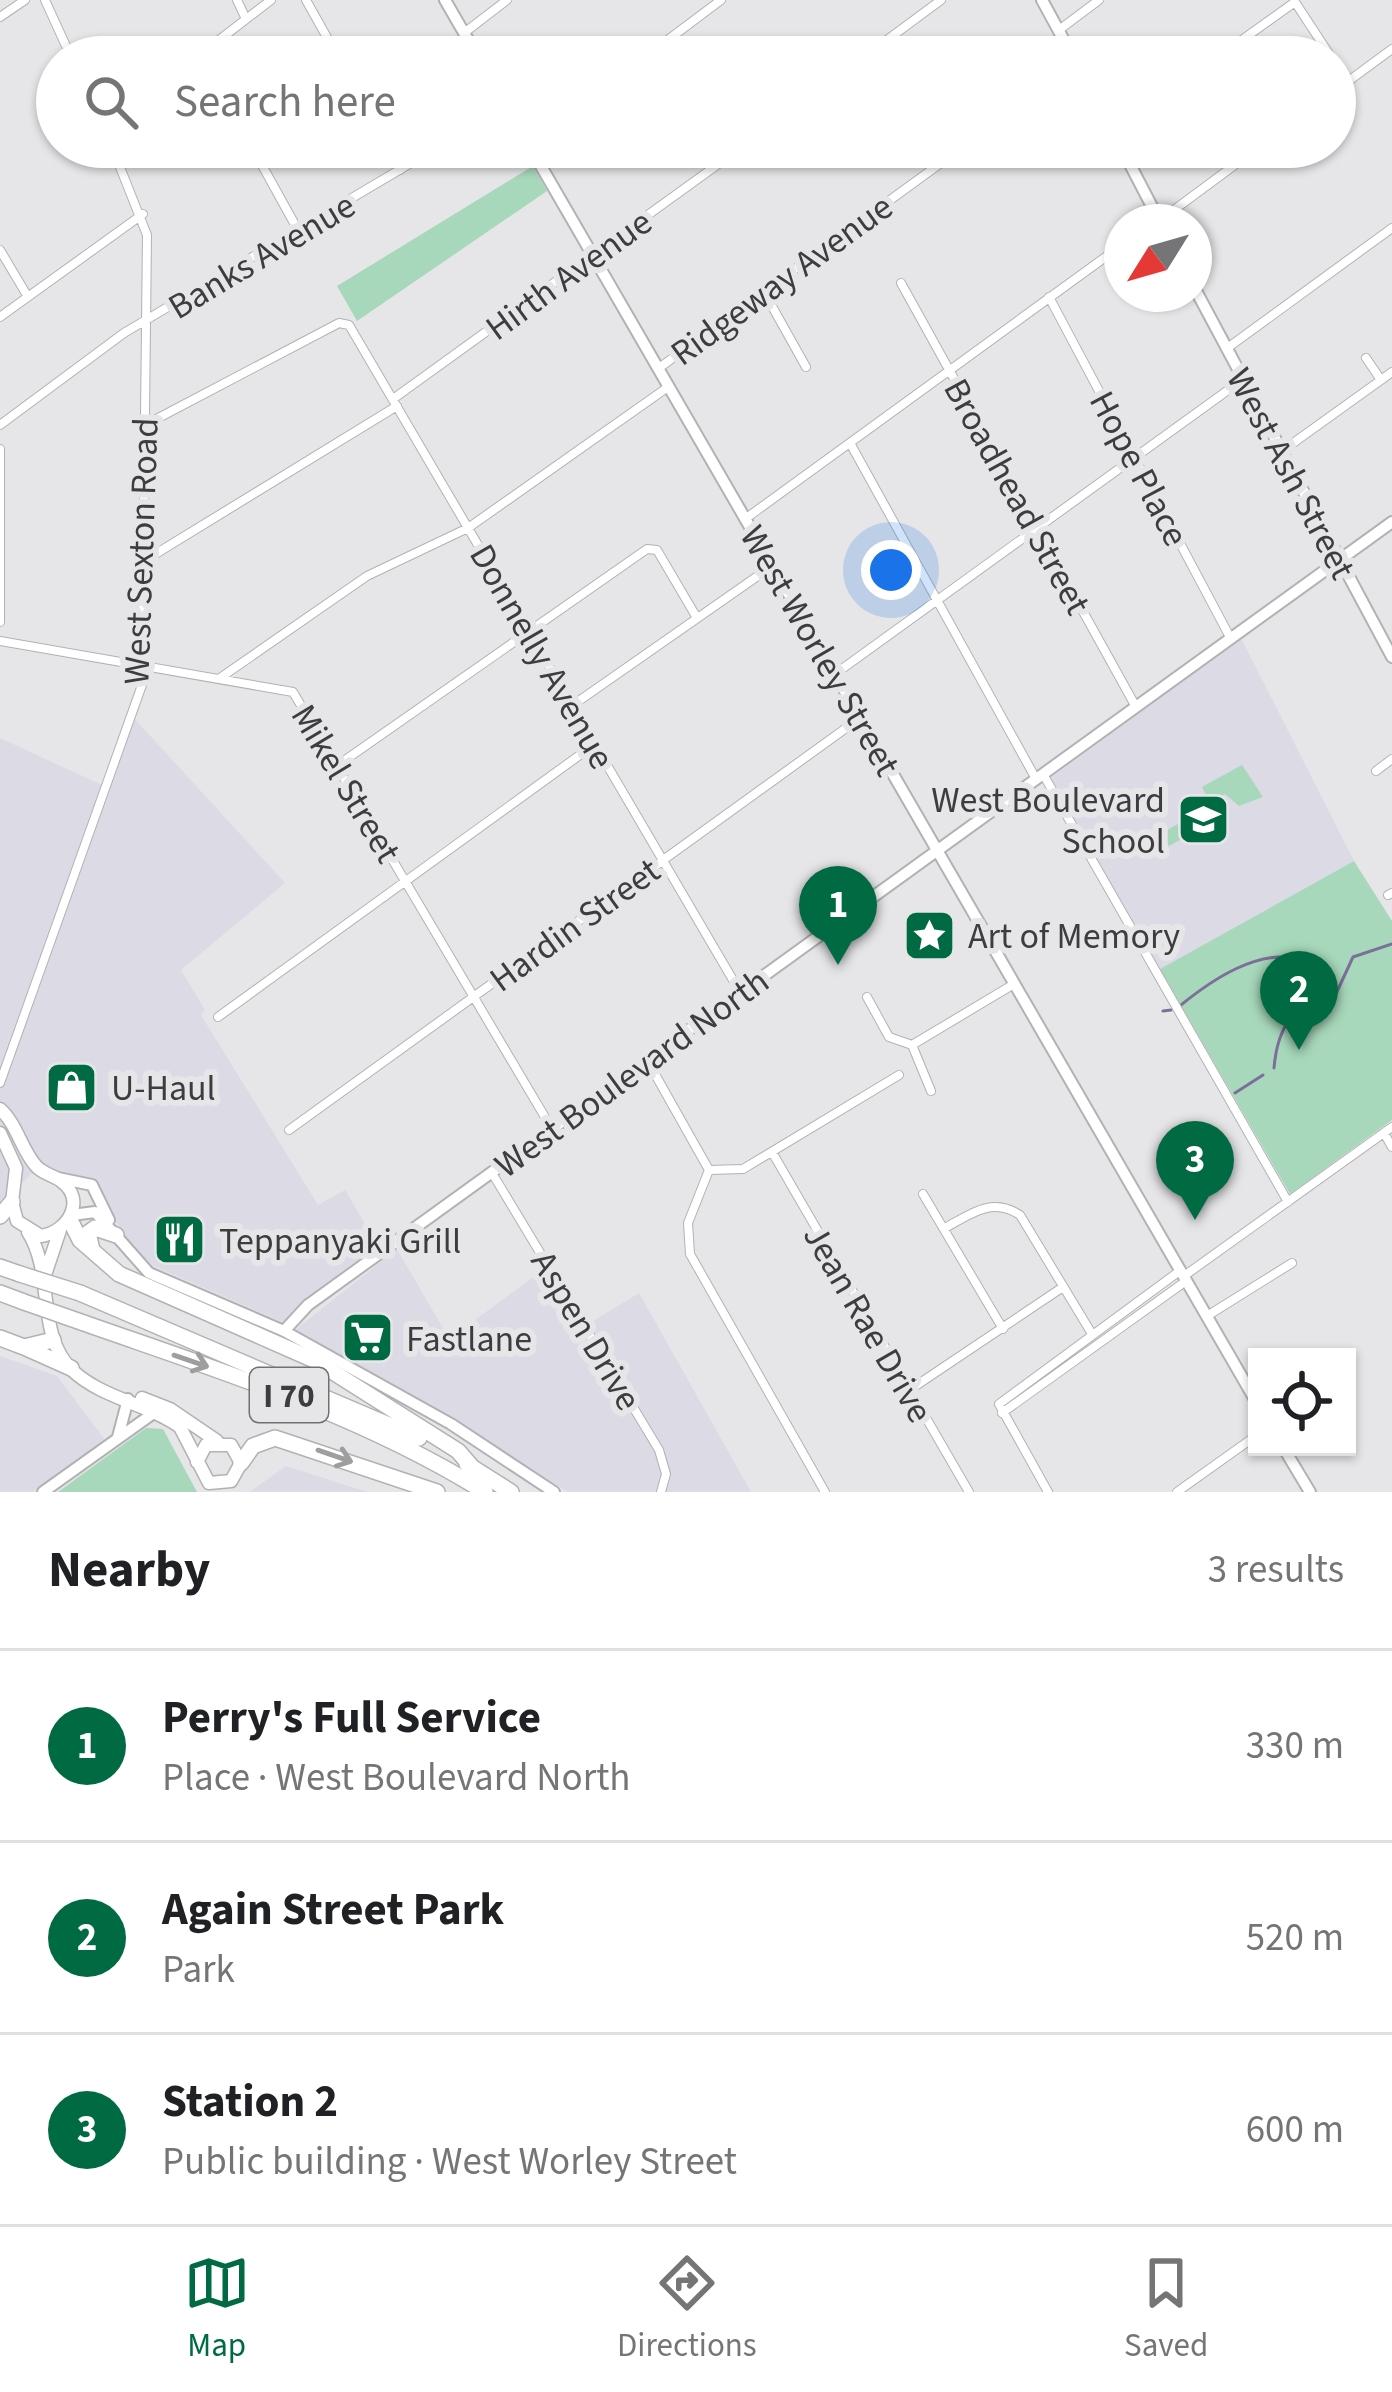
<!DOCTYPE html>
<html lang="en">
<head>
<meta charset="utf-8">
<style>
  body { margin:0; font-family:"Source Sans 3",sans-serif; background:#f6f6f6; color:#202124 }
  .controls { position:absolute; right:36px; bottom:36px; display:grid; overflow:hidden; border-radius:0px; box-shadow:0 3px 9px #0004 }
  .controls button { width:108px; height:108px; display:grid; place-items:center; padding:0; border:0; border-bottom:3px solid #e0e0e0; background:#fff; color:#202124; font:60px sans-serif }
  .compass { position:absolute; left:1104px; top:204px; width:108px; height:108px; border-radius:50%; background:#fff; box-shadow:0 3px 9px #0004; rotate:233deg }
  .you { position:absolute; left:891px; top:570px; width:42px; height:42px; margin:-30px; border:9px solid #fff; border-radius:50%; background:#1a73e8; box-shadow:0 0 0 18px #1a73e833 }
  .badge { display:grid; place-items:center; width:78px; height:78px; border-radius:50%; background:#006b42; color:#fff; font-size:39px; font-weight:700 }
  .pin { position:absolute; translate:-50% -99px; filter:drop-shadow(0 3px 6px #0008) }
  .pin::after { content:''; position:absolute; top:63px; width:42px; height:36px; background:inherit; clip-path:polygon(0 0,100% 0,50% 100%) }
  .list { margin:0; padding:0; list-style:none }
  h2 { display:flex; justify-content:space-between; align-items:center; height:156px; margin:0; padding:0 48px; font-size:51px }
  h2 small { font-size:39px; font-weight:400; color:#757577 }
  .list li { display:grid; grid-template-columns:78px 1fr auto; gap:36px; align-items:center; box-sizing:border-box; height:192px; padding:0 48px; border-top:3px solid #e0e0e0 }
  .list b { display:block; font-size:45px; white-space:nowrap }
  .list p { margin:0; font-size:39px; white-space:nowrap; color:#757577 }
  .list em { font-size:39px; font-style:normal; color:#757577 }
  .icon { flex:none; width:66px; height:66px; fill:none; stroke:currentColor; stroke-width:2; stroke-linecap:round; stroke-linejoin:round }
  .map { position:relative; flex:none; width:1392px; height:1492px; overflow:hidden }
  .search { position:absolute; background:#fff; box-shadow:0 3px 9px #0004; left:36px; right:36px; top:36px; height:132px; display:flex; align-items:center; gap:30px; box-sizing:border-box; padding:0 42px; border-radius:66px; color:#757577; font-size:45px }
  .sheet { height:732px; background:#fff }
  nav { display:flex; justify-content:space-around; align-items:center; box-sizing:border-box; height:168px; border-top:3px solid #e0e0e0; background:#fff; font-size:33px; color:#757577 }
  nav a { display:grid; justify-items:center; gap:6px }
  nav .on { color:#006b42 }
  .map>svg:first-child { display:block }
  .built { fill:#dcdae5 }
  .green { fill:#a7d8bb }
  .lines { fill:none; stroke-linecap:round; stroke-linejoin:round }
  .stream { stroke:#7c709b; stroke-width:3 }
  .minor-casing { stroke:#b2b2b5; stroke-width:10 }
  .tertiary-casing { stroke:#b2b2b5; stroke-width:14 }
  .secondary-casing { stroke:#b2b2b5; stroke-width:14 }
  .primary-casing { stroke:#b2b2b5; stroke-width:15 }
  .motorway-casing { stroke:#b2b2b5; stroke-width:18 }
  .minor { stroke:#fff; stroke-width:8 }
  .tertiary { stroke:#fff; stroke-width:10 }
  .secondary { stroke:#fff; stroke-width:10 }
  .primary { stroke:#fff; stroke-width:12 }
  .motorway { stroke:#fff; stroke-width:15 }
  .motorway-bridge-casing { stroke:#b2b2b5; stroke-width:18; stroke-linecap:butt }
  .motorway-bridge { stroke:#fff; stroke-width:15 }
  .oneway { stroke:#9e9e9e }
  .labels { text-anchor:middle; stroke-width:12; stroke-linejoin:round; paint-order:stroke }
  .shield { fill:#e6e5e8; stroke:#706f71; stroke-width:3 }
  .shield-label { font-size:33px; font-weight:bold; fill:#3d3d3e }
  .street-label { font-size:36px; fill:#3d3d3e; stroke:#e6e5e8 }
  .poi-label { font-size:36px; fill:#3d3d3e; stroke:#e6e5e8; text-anchor:start }
</style>
</head>
<body>
<div class="map">
<svg width="1392" height="1492" viewBox="0 0 1392 1492">
  <rect width="100%" height="100%" fill="#e6e5e8"/>
  <path class="built" d="M1241 638 1354 861 1160 969 1051 778Z
    M132 716 285 883 181 970 205 1010 201 1015 318 1205 345 1190 378 1246 306 1297 283 1322 154 1266 132 1247 89 1179 31 1174 0 1205V738L104 786Z
    M397 1249 449 1339 543 1270 580 1329 639 1293 751 1492H568L295 1330Z
    M0 1356 57 1376 105 1440 32 1492H0Z
    M286 1466 364 1491 367 1492H250Z"/>
  <path class="green" d="M533 166 547 191 357 321 337 286Z
    M1242 765 1263 797 1239 806 1225 794 1211 802 1213 807 1187 836 1169 846 1162 833 1185 820V814L1207 797 1202 787Z
    M1354 861 1392 921V1120L1290 1194 1160 969Z
    M146 1428 163 1429 197 1492H58Z"/>
  <g class="lines">
    <path class="stream" d="M1181 1005C1213 979 1256 950 1300 958L1309 1001
      M1163 1011 1171 1010
      M1274 1068C1276 1044 1283 1018 1306 1004 1314 999 1325 1001 1335 996L1353 957 1392 944
      M1235 1093 1263 1075"/>
    <defs>
      <path id="minor" d="M45 0 71 57
        M237 0 246 19
        M306 0 338 57
        M0 17 25 0
        M1059 30 1099 0
        M464 33 507 0
        M197 57 271 0
        M645 57 721 0
        M864 57 941 0
        M1218 57 1295 2 1331 57
        M1335 63 1346 83
        M1335 91 1392 49
        M252 147 299 232
        M388 147 400 170
        M1159 221 1259 147
        M0 250 28 297
        M901 283 1136 707
        M764 292 806 367
        M1049 297 1231 639
        M0 317 143 214
        M1226 349 1392 228
        M659 368 963 147
        M1381 380 1392 372
        M393 399 742 147
        M0 425 124 333 438 147
        M145 425 339 323 349 325 740 992
        M850 443 1036 779
        M0 449V622
        M1282 451 1381 380 1366 358
        M745 519 1122 245
        M144 561 397 406
        M0 641 293 692 552 1129
        M835 674 1242 380
        M220 678 367 576 468 528 668 387
        M573 705 772 566
        M338 765 647 549 657 550 697 618
        M1376 771 1392 759
        M1043 774 1288 1202
        M1388 895 1392 893
        M867 997 889 1037 912 1045 931 1091
        M218 1017 595 744
        M912 1045 1014 984
        M647 1060 709 1170 688 1223 690 1254 825 1492
        M0 1083 142 685 147 235 112 147
        M289 1130 860 718
        M1384 1133 1392 1147
        M772 1152 969 1492
        M709 1170 743 1169 899 1075
        M492 1173 659 1450 666 1474 661 1492
        M923 1194 1003 1329
        M945 1228C972 1213 992 1197 1020 1215L1092 1334
        M1184 1276 1392 1127
        M1207 1316 1292 1263
        M908 1391 1063 1287
        M1002 1413 1186 1281
        M1048 1492 999 1404 1181 1270
        M1177 1492 1257 1435"/>
      <path id="tertiary" d="M445 0 478 57
        M1042 0 1073 57
        M530 147 1257 1403
        M1121 147 1160 222
        M1194 287 1392 657
        M284 1331 451 1424 554 1492
        M118 1437 128 1399
        M1283 1447 1310 1492
        M43 1492 155 1412"/>
      <path id="secondary" d="M58 1178 92 1185 109 1220
        M72 1215 95 1212 149 1273 284 1331 308 1305 1392 522"/>
      <path id="primary" d="M0 1109C17 1124 21 1149 36 1166 43 1174 53 1175 61 1181 87 1200 68 1232 41 1236L17 1221 12 1202 16 1168 0 1133
        M28 1232C55 1274 35 1335 73 1371 102 1398 148 1404 180 1427L209 1483 231 1481 241 1463 231 1445H206L197 1462
        M46 1272 60 1230
        M142 1398 170 1409 217 1441"/>
      <path id="motorway" d="M0 1216 12 1202
        M70 1220 80 1240 119 1274 314 1360 458 1451 471 1466
        M92 1250 88 1233 95 1228 116 1235
        M0 1267 20 1274
        M0 1293 24 1302
        M80 1293 419 1438
        M81 1322C220 1371 360 1414 485 1492
        M0 1338 24 1347 53 1340
        M24 1347 71 1368
        M241 1463 253 1446 275 1438 437 1492
        M467 1464 511 1492"/>
    </defs>
    <use href="#minor" class="minor-casing"/>
    <use href="#tertiary" class="tertiary-casing"/>
    <use href="#secondary" class="secondary-casing"/>
    <use href="#primary" class="primary-casing"/>
    <use href="#motorway" class="motorway-casing"/>
    <use href="#minor" class="minor"/>
    <use href="#tertiary" class="tertiary"/>
    <use href="#secondary" class="secondary"/>
    <use href="#primary" class="primary"/>
    <use href="#motorway" class="motorway"/>
    <defs>
      <path id="motorway-bridge" d="M20 1274 80 1293
        M24 1302 81 1322"/>
    </defs>
    <use href="#motorway-bridge" class="motorway-bridge-casing"/>
    <use href="#motorway-bridge" class="motorway-bridge"/>
  </g>
  <defs><path id="oneway-shaft" d="M-6 0H5M1.5-3L5.5 0L1.5 3" fill="none" stroke-width="1.6" stroke-linecap="round" stroke-linejoin="round" transform="scale(3)"/></defs>
  <g class="oneway">
    <use href="#oneway-shaft" transform="translate(191 1361) rotate(19)"/>
    <use href="#oneway-shaft" transform="translate(335 1456) rotate(19)"/>
  </g>
  <defs>
    <symbol id="school-square" viewBox="-11 -11 22 22"><rect x="-9" y="-9" width="18" height="18" rx="4" fill="#006b42" stroke="#e6e5e8"/><path d="M0-5L7-2L0 1L-7-2ZM-4 1L0 2.5L4 1V4Q0 6-4 4Z" fill="#fff"/></symbol>
    <symbol id="sight-square" viewBox="-11 -11 22 22"><rect x="-9" y="-9" width="18" height="18" rx="4" fill="#006b42" stroke="#e6e5e8"/><path d="M0-6L1.8-2.2L6-1.7L2.9 1.2L3.7 5.4L0 3.3L-3.7 5.4L-2.9 1.2L-6-1.7L-1.8-2.2Z" fill="#fff"/></symbol>
    <symbol id="shop-square" viewBox="-11 -11 22 22"><rect x="-9" y="-9" width="18" height="18" rx="4" fill="#006b42" stroke="#e6e5e8"/><path d="M-5-2.5h2.3a2.7 3.5 0 0 1 5.4 0H5L5.5 6h-11ZM-1.5-2.5h3a1.5 2.3 0 0 0-3 0Z" fill="#fff"/></symbol>
    <symbol id="restaurant-square" viewBox="-11 -11 22 22"><rect x="-9" y="-9" width="18" height="18" rx="4" fill="#006b42" stroke="#e6e5e8"/><path d="M-5-6h1v4h1v-4h1v4h1v-4h1v5L-1.5 .5V6h-2V.5L-5-1ZM5-6V6H3V1.5H1.5Q1.5-4 5-6Z" fill="#fff"/></symbol>
    <symbol id="supermarket-square" viewBox="-11 -11 22 22"><rect x="-9" y="-9" width="18" height="18" rx="4" fill="#006b42" stroke="#e6e5e8"/><path d="M-6-5.5h2.5l.6 2H6L4.5 2H-2.5L-4.4-4H-6ZM-1.5 3.2a1.3 1.3 0 1 0 .1 0ZM3 3.2a1.3 1.3 0 1 0 .1 0Z" fill="#fff"/></symbol>
  </defs>
  <g fill-rule="evenodd">
    <use href="#school-square" x="1174" y="790" width="59" height="59"/>
    <use href="#sight-square" x="900" y="906" width="59" height="59"/>
    <use href="#shop-square" x="42" y="1058" width="59" height="59"/>
    <use href="#restaurant-square" x="150" y="1210" width="59" height="59"/>
    <use href="#supermarket-square" x="338" y="1308" width="59" height="59"/>
  </g>
  <g class="labels">
    <rect class="shield" x="250" y="1368" width="78" height="54" rx="9"/>
    <g class="shield-label">
      <text x="289" y="1407">I 70</text>
    </g>
    <g class="street-label">
      <text transform="translate(261 255) rotate(-31)" y="13">Banks Avenue</text>
      <text transform="translate(568 274) rotate(-36)" y="13">Hirth Avenue</text>
      <text transform="translate(781 279) rotate(-36)" y="13">Ridgeway Avenue</text>
      <text transform="translate(1140 468) rotate(62)" y="13">Hope Place</text>
      <text transform="translate(1292 473) rotate(62)" y="13">West Ash Street</text>
      <text transform="translate(1018 496) rotate(61)" y="13">Broadhead Street</text>
      <text transform="translate(140 551) rotate(-88)" y="13">West Sexton Road</text>
      <text transform="translate(821 650) rotate(60)" y="13">West Worley Street</text>
      <text transform="translate(543 656) rotate(60)" y="13">Donnelly Avenue</text>
      <text transform="translate(347 783) rotate(59)" y="13">Mikel Street</text>
      <text transform="translate(574 924) rotate(-36)" y="13">Hardin Street</text>
      <text transform="translate(631 1072) rotate(-36)" y="13">West Boulevard North</text>
      <text transform="translate(869 1323) rotate(60)" y="13">Jean Rae Drive</text>
      <text transform="translate(587 1330) rotate(59)" y="13">Aspen Drive</text>
    </g>
    <g class="poi-label">
      <text x="1165" y="812" text-anchor="end">West Boulevard<tspan x="1165" dy="41">School</tspan></text>
      <text x="968" y="948">Art of Memory</text>
      <text x="111" y="1100">U-Haul</text>
      <text x="219" y="1253">Teppanyaki Grill</text>
      <text x="406" y="1351">Fastlane</text>
    </g>
  </g>
</svg>
<div class="controls">
<button><svg class="icon" aria-label="locate" viewBox="0 0 24 24"><circle cx="12" cy="12" r="6"/><path d="M12 2v4M12 18v4M2 12h4M18 12h4"/></svg></button>
</div>
<svg class="compass" viewBox="-18 -18 36 36"><path d="M0-13l5 13h-10z" fill="#e53935"/><path d="M0 13l5-13h-10z" fill="#757577"/></svg>
<div class="you"></div>
<div class="pin badge" style="left:838px;top:965px">1</div>
<div class="pin badge" style="left:1299px;top:1050px">2</div>
<div class="pin badge" style="left:1195px;top:1220px">3</div>
<div class="search"><svg class="icon" aria-label="search" viewBox="0 0 24 24"><circle cx="10" cy="10" r="6"/><path d="M15 15l6 6"/></svg>Search here</div>
</div>
<section class="sheet">
<h2>Nearby<small>3 results</small></h2>
<ul class="list">
<li><span class="badge">1</span><div><b>Perry's Full Service</b><p>Place · West Boulevard North</p></div><em>330 m</em></li>
<li><span class="badge">2</span><div><b>Again Street Park</b><p>Park</p></div><em>520 m</em></li>
<li><span class="badge">3</span><div><b>Station 2</b><p>Public building · West Worley Street</p></div><em>600 m</em></li>
</ul>
</section>
<nav>
<a class="on"><svg class="icon" aria-label="map" viewBox="0 0 24 24"><path d="M3 6l6-2 6 2 6-2v14l-6 2-6-2-6 2zM9 4v14M15 6v14"/></svg>Map</a>
<a><svg class="icon" aria-label="directions" viewBox="0 0 24 24"><path d="M12 3l9 9-9 9-9-9zM9 14v-3h6M13 9l2 2-2 2"/></svg>Directions</a>
<a><svg class="icon" aria-label="saved" viewBox="0 0 24 24"><path d="M7 4h10v16l-5-4-5 4z"/></svg>Saved</a>
</nav>
</body>
</html>
